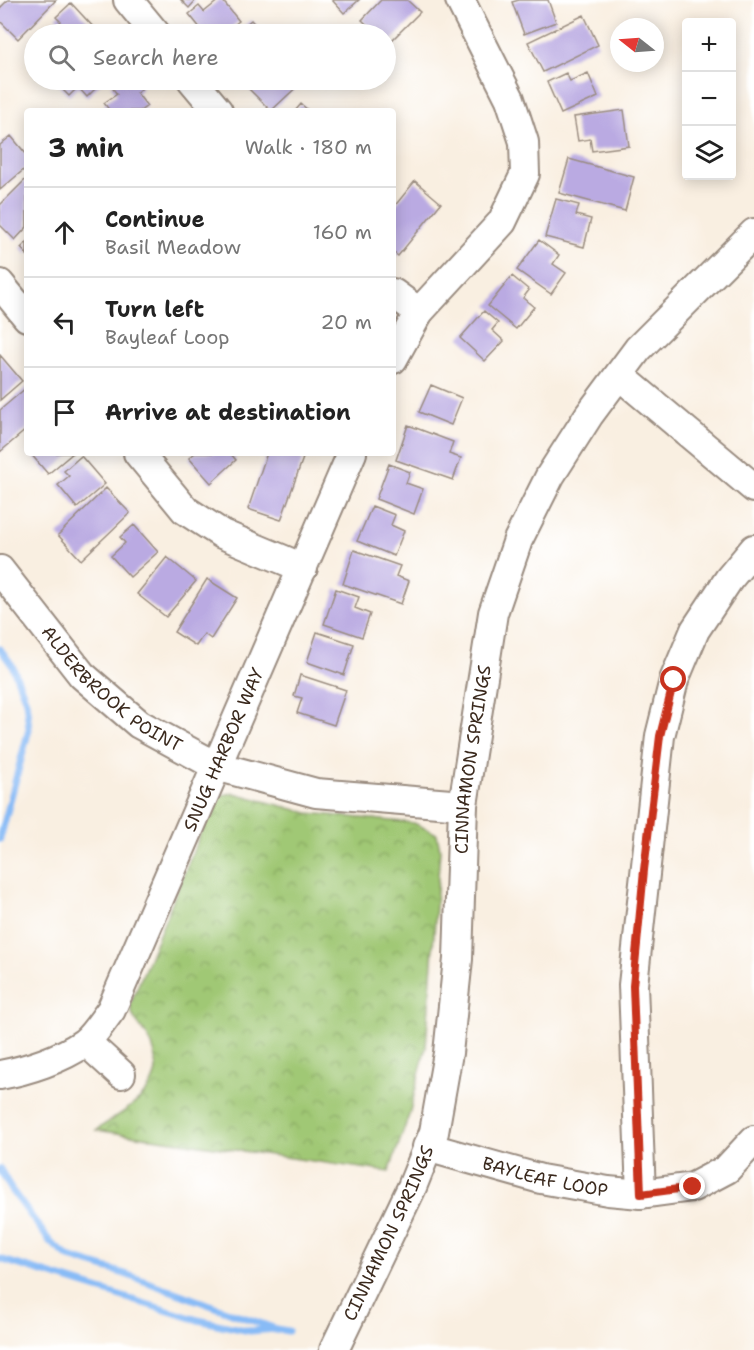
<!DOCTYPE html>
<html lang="en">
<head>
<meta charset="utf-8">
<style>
  body { margin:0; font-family:"Shantell Sans",sans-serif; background:#f2f2f2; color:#222 }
  .controls { position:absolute; right:18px; top:18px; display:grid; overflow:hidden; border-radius:6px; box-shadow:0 3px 15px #0003 }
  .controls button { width:54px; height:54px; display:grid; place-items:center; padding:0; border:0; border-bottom:2px solid #e0e0e0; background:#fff; color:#222; font:30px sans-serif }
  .compass { position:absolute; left:610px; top:18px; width:54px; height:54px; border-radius:50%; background:#fff; box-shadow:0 3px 15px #0003; rotate:287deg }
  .stop { position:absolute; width:18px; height:18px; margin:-14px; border:4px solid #c8321e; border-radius:50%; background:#fff }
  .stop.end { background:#c8321e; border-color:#fff; box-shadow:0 2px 6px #0008 }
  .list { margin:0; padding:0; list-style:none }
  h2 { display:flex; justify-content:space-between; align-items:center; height:78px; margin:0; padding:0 24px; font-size:26px }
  h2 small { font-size:20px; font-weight:400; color:#767676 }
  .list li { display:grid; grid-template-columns:39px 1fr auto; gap:18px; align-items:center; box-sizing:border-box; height:90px; padding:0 24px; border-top:2px solid #e0e0e0 }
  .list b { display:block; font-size:22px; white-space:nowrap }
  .list p { margin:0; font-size:20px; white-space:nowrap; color:#767676 }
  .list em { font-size:20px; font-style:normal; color:#767676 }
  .icon { flex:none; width:33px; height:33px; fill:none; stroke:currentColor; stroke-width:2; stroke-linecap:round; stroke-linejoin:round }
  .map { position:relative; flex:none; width:754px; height:1350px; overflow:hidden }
  .search { position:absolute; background:#fff; box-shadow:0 3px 15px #0003; left:24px; top:24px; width:372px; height:66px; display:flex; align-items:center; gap:15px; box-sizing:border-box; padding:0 21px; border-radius:33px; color:#767676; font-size:22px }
  .panel { position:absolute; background:#fff; box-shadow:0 3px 15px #0003; left:24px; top:108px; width:372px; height:348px; border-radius:6px }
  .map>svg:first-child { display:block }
  .park { fill:url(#park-crowns); stroke:#6e7949; stroke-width:1.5 }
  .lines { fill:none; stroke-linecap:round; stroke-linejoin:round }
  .stream { stroke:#88bbf6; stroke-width:7 }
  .building { fill:#baaae2 }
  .minor-casing { stroke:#9a8c80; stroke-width:32 }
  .minor { stroke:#fff; stroke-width:28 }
  .route { stroke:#c8321e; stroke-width:8 }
  .labels { text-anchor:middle; stroke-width:4.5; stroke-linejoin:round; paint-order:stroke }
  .street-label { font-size:18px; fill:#3b2a1e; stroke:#fff }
</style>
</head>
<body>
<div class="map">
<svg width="754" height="1350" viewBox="0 0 754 1350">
  <defs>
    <pattern id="park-crowns" width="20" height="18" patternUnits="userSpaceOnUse" patternTransform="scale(1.5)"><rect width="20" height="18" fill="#a0c874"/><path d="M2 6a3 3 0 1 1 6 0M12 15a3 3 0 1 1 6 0" fill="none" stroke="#84a35f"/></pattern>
  </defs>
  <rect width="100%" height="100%" fill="#fff"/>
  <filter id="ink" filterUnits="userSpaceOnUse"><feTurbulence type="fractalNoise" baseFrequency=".0167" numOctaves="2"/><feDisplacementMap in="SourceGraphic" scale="12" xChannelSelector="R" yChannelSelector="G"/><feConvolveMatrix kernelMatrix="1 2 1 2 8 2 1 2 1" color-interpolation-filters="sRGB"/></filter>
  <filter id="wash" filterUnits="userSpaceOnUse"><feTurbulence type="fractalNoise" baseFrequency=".008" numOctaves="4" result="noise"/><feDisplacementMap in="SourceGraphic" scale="24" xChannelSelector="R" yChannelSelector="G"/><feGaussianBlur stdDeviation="1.35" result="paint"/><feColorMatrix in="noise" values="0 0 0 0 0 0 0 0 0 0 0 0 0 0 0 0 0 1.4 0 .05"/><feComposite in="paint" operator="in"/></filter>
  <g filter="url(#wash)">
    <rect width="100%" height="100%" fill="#f9efe1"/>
    <path class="park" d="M234 793 308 813 414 823 437 834 440 849 426 1047 409 1115 389 1172 96 1130C128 1108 173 1088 150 1041 144 1028 132 1022 130 1005L211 808 222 795Z"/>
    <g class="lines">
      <path class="stream" d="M0 649 12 665 26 701 29 729 0 839
        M0 1169 11 1189 51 1243 69 1257 125 1274 276 1329
        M0 1259 198 1320 250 1331 276 1329 288 1331"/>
    </g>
    <g id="blocks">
      <path class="building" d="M8 0H56L18 39 0 21V8Z
        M181 0H196L189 8Z
        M219 0H222L239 21 223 34H205L189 14 199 6 204 12Z
        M332 0H359L344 13Z
        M381 0H407L420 12 387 45 386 43V34H377L362 20Z
        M519 0H548L556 22 524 34 512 2Z
        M71 3 96 30 91 34H47L61 22 56 17Z
        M584 15 598 45 543 72 528 42Z
        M251 20 264 34H235Z
        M566 73 570 81 588 73 598 97 561 114 547 82Z
        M53 80H104L87 97 78 87 69 96Z
        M119 80H135L142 88 137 93 147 106 140 111H110L104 103 117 94 111 86Z
        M249 80H266L267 81 269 80H304L271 111 244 84Z
        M301 104 309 111H295Z
        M624 110 629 146 592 151 590 139 578 141 574 117Z
        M11 136 27 155V167L0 190V145Z
        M569 159 634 177 625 211 559 193Z
        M27 178V227L15 240 0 225V205Z
        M415 181 441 203 398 256 393 252V208Z
        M556 199 579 205 576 215 591 219 584 247 545 237Z
        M539 240 559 255 553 264 566 273 551 294 517 270Z
        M27 242V255L21 248Z
        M512 276 529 290 523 298 534 307 516 329 488 306Z
        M484 311 498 323 492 330 504 341 485 361 460 338Z
        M0 355 22 381 0 400Z
        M431 385 462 398 451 425 419 412Z
        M27 387V429L0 452V410Z
        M408 425 453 442 449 454 461 458 453 480 396 460Z
        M30 453H73L48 474Z
        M195 453H230L236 460 211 483 189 458Z
        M267 453H289L303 458 281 520 248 509Z
        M81 456 105 484 77 508 58 485 69 476 64 471Z
        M389 464 410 472 406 483 423 489 414 514 376 499Z
        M106 488 130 513 81 560 58 535Z
        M372 506 395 515 391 525 404 531 394 556 357 541Z
        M134 525 158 552 130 577 111 556 125 543 120 537Z
        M354 550 400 566 396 576 409 581 401 604 343 584Z
        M167 557 196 581 166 617 137 594Z
        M207 579 237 598 211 639 204 634 196 646 174 632Z
        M336 589 359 597 355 608 370 614 362 637 324 624Z
        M317 632 354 644 344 675 307 662Z
        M300 675 346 690 334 725 297 713 302 698 294 696Z"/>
    </g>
  </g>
  <g filter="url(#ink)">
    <use href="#blocks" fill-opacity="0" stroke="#9a8c80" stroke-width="1.5"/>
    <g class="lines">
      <defs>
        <g id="minor">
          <path d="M128 0 156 34"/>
          <path d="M192 80 218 111"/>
          <path d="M0 284 27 317"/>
          <path d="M393 293 419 312"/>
          <path d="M393 359 419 312 502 222 525 174 524 142 510 99 460 0"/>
          <path d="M619 375 754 488"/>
          <path d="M138 453 185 510 222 534 303 568"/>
          <path id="s1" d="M0 570 82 675 139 724 216 766 316 793 463 805"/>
          <path d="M86 1042 121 1074"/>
          <path id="s2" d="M0 1075C28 1070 61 1059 84 1043 94 1035 103 1020 111 1010L352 453"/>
          <path id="s3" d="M427 1147 541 1179 608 1191 641 1194 693 1187 727 1169 754 1140"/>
          <path d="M641 1194 633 985 660 736 674 680 695 630 729 579 754 549"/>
          <path id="s4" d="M334 1350 412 1187 434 1132 448 1053 458 959 463 805 493 613 518 540 550 476 589 415 638 349 754 233"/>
        </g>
      </defs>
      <use href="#minor" class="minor-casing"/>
      <use href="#minor" class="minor"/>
    </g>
  </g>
  <g class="lines" filter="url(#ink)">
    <path class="route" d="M674 680 660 736 644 870 633 986 641 1194 693 1187"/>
  </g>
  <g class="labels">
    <g class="street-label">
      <text dy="6" stroke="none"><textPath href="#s1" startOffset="165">ALDERBROOK POINT</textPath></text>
      <text dy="6" stroke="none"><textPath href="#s2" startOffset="417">SNUG HARBOR WAY</textPath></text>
      <text dy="6" stroke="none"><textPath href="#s4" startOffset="615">CINNAMON SPRINGS</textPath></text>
      <text dy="6" stroke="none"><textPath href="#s3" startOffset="122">BAYLEAF LOOP</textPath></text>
      <text dy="6" stroke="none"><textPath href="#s4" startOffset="129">CINNAMON SPRINGS</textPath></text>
    </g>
  </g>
</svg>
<div class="controls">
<button>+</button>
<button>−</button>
<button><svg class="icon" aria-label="layers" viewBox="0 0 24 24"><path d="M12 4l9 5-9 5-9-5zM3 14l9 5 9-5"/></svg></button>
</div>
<svg class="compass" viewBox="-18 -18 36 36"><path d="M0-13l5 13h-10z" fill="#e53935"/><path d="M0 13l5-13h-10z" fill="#767676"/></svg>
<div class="stop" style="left:674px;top:680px"></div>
<div class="stop end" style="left:693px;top:1187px"></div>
<div class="search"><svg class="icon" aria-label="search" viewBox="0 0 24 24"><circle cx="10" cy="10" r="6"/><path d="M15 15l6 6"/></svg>Search here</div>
<section class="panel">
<h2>3 min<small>Walk · 180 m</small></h2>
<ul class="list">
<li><svg class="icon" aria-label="ahead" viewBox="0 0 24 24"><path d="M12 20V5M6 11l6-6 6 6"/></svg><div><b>Continue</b><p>Basil Meadow</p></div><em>160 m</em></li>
<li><svg class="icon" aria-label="left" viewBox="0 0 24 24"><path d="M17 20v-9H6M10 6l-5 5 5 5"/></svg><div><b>Turn left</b><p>Bayleaf Loop</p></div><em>20 m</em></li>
<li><svg class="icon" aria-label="arrive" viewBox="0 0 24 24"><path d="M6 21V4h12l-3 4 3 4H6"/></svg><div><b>Arrive at destination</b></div></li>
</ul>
</section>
</div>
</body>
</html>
